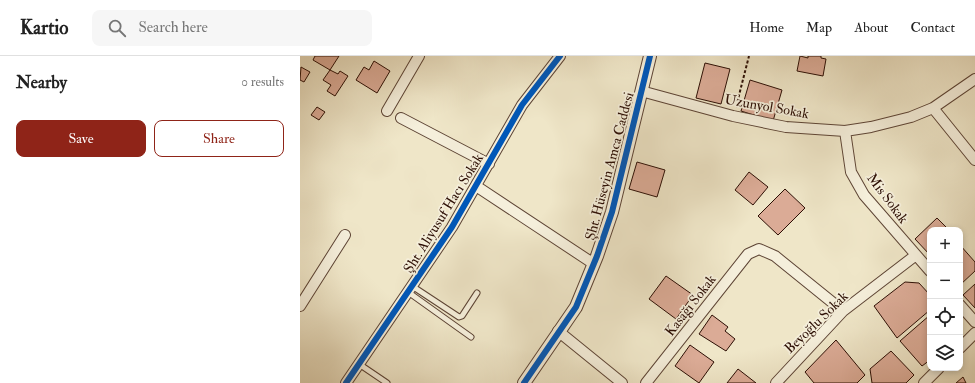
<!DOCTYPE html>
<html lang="en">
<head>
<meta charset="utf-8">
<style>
  body { margin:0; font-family:"IM FELL Double Pica",serif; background:#f6f6f6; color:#222 }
  .controls { position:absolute; right:12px; bottom:12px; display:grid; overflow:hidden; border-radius:8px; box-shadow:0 2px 6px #0003 }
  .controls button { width:36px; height:36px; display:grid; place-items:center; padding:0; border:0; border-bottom:1px solid #e0e0e0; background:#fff; color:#222; font:20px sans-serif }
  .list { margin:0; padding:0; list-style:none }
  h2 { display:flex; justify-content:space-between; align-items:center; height:52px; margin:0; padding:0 16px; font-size:17px }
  h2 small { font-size:13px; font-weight:400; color:#767676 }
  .actions { display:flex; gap:8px; padding:12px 16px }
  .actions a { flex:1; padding:9px 0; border:1px solid #8f2418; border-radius:8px; text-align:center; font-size:14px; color:#8f2418 }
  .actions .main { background:#8f2418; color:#fff }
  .icon { flex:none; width:22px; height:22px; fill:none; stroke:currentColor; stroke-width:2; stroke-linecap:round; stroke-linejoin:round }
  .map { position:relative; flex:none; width:675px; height:327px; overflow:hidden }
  header { display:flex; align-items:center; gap:24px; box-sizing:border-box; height:56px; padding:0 20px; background:#fff; border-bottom:1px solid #e0e0e0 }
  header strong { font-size:19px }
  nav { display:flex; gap:22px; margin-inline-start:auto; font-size:14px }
  .search { width:280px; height:36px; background:#f6f6f6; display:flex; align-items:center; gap:10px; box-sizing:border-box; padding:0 14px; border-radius:8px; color:#767676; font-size:15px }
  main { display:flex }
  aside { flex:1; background:#fff }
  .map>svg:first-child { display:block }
  .building { fill:#dbab96; stroke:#2c0e04 }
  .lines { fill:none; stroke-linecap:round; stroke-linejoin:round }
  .service-casing { stroke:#5d4435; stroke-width:7 }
  .minor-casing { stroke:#5d4435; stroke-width:12 }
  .tertiary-casing { stroke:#5d4435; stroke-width:14 }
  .path { stroke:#2c0e04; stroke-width:2; stroke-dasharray:3 2; stroke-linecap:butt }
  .service { stroke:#f5efdb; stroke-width:5 }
  .minor { stroke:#f5efdb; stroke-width:10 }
  .tertiary { stroke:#f5efdb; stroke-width:12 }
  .cycleway-casing { stroke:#f5efdb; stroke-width:8 }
  .cycleway { stroke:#0057b8; stroke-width:6 }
  .labels { text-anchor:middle; stroke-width:3.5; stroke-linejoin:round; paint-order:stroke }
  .street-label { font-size:14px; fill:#2c0e04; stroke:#f5efdb }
</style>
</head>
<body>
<header>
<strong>Kartio</strong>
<div class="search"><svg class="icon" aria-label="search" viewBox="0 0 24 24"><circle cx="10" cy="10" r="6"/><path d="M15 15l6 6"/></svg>Search here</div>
<nav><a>Home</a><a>Map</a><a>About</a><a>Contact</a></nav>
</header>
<main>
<aside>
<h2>Nearby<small>0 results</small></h2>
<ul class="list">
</ul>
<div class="actions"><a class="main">Save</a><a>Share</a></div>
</aside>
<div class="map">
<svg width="675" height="327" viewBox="0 0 675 327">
  <rect width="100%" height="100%" fill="#efe6c8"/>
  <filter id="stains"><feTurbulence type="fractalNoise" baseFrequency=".005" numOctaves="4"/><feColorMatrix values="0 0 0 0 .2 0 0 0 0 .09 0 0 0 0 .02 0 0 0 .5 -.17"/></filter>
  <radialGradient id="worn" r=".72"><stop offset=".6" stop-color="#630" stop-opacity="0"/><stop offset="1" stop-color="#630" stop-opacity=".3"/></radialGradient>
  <path class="building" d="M15 0H39L30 14 13 4Z
    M500 0 508 2V0H521V2L526 3 523 20 497 15Z
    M74 5 90 15 77 37 56 24 64 11 69 14Z
    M405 7 430 13 421 48 396 42Z
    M1 11 10 16 4 26 0 24Z
    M30 14 38 18 40 15 48 20 35 40 27 35 31 29 23 24Z
    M450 24 482 34 473 65 441 55Z
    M17 51 25 56 19 64 11 59Z
    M337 106 365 114 357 141 329 133Z
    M449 116 468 131 453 149 435 134Z
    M485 133 505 152 478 179 458 160Z
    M637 162 649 174H630V199L615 183Z
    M660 189 675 206V215L660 229Z
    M366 220 393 239 376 263 349 243Z
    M605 226 619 227 630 239V254L597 282 574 250Z
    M675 228V252L663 239Z
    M412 259 428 271 425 275 435 283 426 295 399 278Z
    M630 259V304L622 310 600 285Z
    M536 284 565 319 557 327H514L505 316Z
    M390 289 414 306 399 327 375 310Z
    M591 295 614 319 606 327H572L570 313Z
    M438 313 456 327H427Z
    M663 321 666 327H656Z"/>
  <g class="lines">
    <defs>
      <path id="service" d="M112 230 159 261 162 260 177 237
        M108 236 171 281
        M59 308 87 327"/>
      <path id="minor" d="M341 35 433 60 486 71 545 75 571 71 611 61 633 52 675 23
        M633 52 675 104
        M87 55 119 0
        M101 62 189 108
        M545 75 551 116 564 139 630 215
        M176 130 294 208
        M660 249 675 266
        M0 250 45 179
        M258 275 322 327
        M660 292 675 277
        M46 327 152 171 222 49 260 0
        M346 327 448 198 459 193 475 200 543 255
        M476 327 543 255 616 199
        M624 327 639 312"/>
      <path id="tertiary" d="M224 327 276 251 297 200 312 156 350 0"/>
    </defs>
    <use href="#service" class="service-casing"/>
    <use href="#minor" class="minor-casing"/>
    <use href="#tertiary" class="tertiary-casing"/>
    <path class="path" d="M436 51 449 0"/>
    <use href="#service" class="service"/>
    <use href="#minor" class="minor"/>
    <use href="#tertiary" class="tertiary"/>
    <defs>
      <path id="cycleway" d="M46 327 152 171 222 49 260 0
        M224 327 276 251 297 200 312 156 350 0"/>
    </defs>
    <use href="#cycleway" class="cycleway-casing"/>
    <use href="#cycleway" class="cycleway"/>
  </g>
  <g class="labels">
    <g class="street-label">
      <text transform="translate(467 50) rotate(10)" y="5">Uzunyol Sokak</text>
      <text transform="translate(309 110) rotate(-75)" y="5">Şht. Hüseyin Amca Caddesi</text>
      <text transform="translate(588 142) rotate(53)" y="5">Mis Sokak</text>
      <text transform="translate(143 157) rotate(-58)" y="5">Şht. Aliyusuf Hacı Sokak</text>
      <text transform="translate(390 249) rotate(-52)" y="5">Kasağı Sokak</text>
      <text transform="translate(516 266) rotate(-44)" y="5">Beyoğlu Sokak</text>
    </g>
  </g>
  <rect width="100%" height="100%" filter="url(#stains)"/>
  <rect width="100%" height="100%" fill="url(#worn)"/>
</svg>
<div class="controls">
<button>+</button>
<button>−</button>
<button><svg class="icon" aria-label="locate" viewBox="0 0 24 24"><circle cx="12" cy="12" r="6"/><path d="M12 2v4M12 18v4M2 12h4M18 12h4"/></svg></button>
<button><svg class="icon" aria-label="layers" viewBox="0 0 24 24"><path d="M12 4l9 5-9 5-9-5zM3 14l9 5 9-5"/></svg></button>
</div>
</div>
</main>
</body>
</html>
